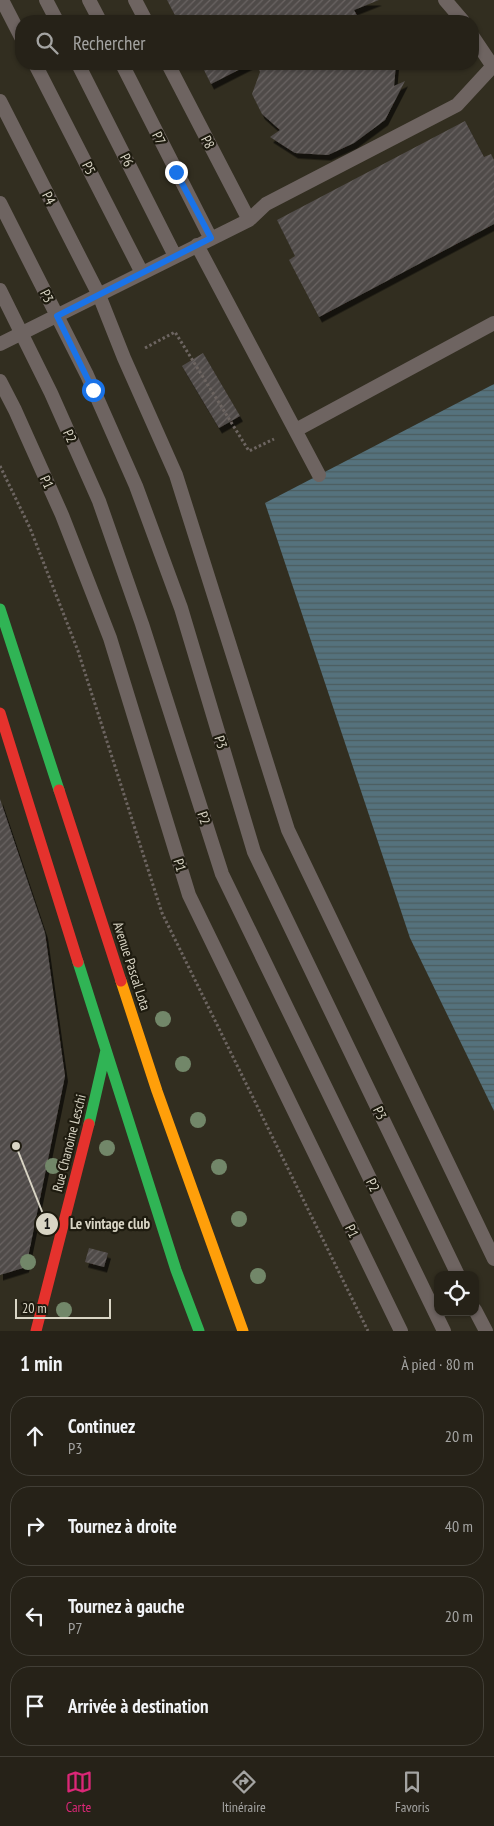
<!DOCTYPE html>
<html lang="fr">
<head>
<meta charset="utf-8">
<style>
  body { margin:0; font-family:"PT Sans Narrow",sans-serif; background:#2e2a21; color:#f1f3f6 }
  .controls { position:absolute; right:15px; bottom:15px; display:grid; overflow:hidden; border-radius:10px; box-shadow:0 1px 4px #0004 }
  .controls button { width:45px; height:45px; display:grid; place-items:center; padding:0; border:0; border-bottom:1px solid #423f37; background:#262218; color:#f1f3f6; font:25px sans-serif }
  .scale { position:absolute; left:15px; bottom:12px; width:96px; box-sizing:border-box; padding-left:5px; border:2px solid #d9d5c5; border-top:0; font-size:14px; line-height:18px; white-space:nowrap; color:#d9d5c5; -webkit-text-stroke:4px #1e1b0f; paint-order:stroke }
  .stop { position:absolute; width:15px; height:15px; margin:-11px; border:4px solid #1a73e8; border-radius:50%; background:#fff }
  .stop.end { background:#1a73e8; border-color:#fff; box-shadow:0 1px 5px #0008 }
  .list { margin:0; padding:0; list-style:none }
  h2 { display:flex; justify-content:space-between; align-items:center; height:65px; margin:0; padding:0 20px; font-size:21px }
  h2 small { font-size:16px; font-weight:400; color:#a4a4a2 }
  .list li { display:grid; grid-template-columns:32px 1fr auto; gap:15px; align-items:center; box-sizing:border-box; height:80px; margin:0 10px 10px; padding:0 10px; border:1px solid #423f37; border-radius:20px }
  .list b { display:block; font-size:19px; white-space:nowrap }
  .list p { margin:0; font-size:16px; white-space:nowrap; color:#a4a4a2 }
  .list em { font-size:16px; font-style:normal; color:#a4a4a2 }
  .icon { flex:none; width:28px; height:28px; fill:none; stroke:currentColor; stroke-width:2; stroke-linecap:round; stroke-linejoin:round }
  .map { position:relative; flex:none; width:494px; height:1331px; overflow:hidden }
  .search { position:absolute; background:#262218; box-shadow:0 1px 4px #0004; left:15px; right:15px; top:15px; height:55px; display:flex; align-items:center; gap:12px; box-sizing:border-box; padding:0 18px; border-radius:20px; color:#a4a4a2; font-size:19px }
  .sheet { height:425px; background:#262218 }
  nav { display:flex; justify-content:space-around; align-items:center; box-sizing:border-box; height:70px; border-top:1px solid #423f37; background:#262218; font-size:14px; color:#a4a4a2 }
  nav a { display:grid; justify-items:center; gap:2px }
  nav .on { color:#db2777 }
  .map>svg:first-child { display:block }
  .water { fill:url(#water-rules) }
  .building { fill:url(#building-hatch); filter:url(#shadow) }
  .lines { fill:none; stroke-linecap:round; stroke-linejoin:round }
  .path { stroke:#6d6561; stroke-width:3; stroke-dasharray:2.5 2.5; stroke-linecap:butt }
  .lane { stroke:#6e6461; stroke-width:14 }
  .fast { stroke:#30b455; stroke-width:11 }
  .slow { stroke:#ff9f0a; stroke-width:11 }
  .jam { stroke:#e5322d; stroke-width:11 }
  .tree { fill:#728769 }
  .route { stroke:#1a73e8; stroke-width:6 }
  .labels { text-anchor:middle; stroke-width:4.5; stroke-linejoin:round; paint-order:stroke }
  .street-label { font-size:14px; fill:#d9d5c5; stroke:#1e1b0f }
  .leader { fill:none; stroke:#d9d5c5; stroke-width:2 }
  .callout-dot { fill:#d9d5c5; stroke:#1e1b0f; stroke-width:2 }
  .mark-label { font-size:15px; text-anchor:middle; font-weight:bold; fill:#111 }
  .callout-label { font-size:15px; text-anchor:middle; font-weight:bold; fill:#d9d5c5; stroke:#1e1b0f; stroke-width:4.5; stroke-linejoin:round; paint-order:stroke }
</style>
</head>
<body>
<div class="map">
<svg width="494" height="1331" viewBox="0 0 494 1331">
  <defs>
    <pattern id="water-rules" width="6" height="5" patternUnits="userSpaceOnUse" patternTransform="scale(1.25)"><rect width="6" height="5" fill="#55727d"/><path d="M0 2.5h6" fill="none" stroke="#4c5c5f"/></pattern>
    <pattern id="building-hatch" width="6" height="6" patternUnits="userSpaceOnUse" patternTransform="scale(1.25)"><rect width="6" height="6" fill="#504b49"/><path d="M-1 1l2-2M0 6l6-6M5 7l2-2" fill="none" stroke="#696462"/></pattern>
    <filter id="shadow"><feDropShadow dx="3" dy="5.5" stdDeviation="0" flood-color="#0009"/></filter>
  </defs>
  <rect width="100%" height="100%" fill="#322e20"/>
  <path class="water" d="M494 384V1111L410 938 265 503Z"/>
  <path class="building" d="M167 0H379L354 10 360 21H178Z
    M201 64H250L211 84Z
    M257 64H396L394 86 405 81 385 120 354 143 328 155 295 153 270 137 280 130 262 114 252 94 260 72Z
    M465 121 484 157 491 154 494 160V224L319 317 289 260 295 256 277 220Z
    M203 353 240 416 219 428 182 366Z
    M0 799 45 933 65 1076 26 1267 0 1275Z
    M89 1248 108 1253 104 1267 85 1262Z"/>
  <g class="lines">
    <path class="path" d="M145 348 175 332 249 451 274 439
      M0 466 30 528 78 651 162 913 368 1331"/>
    <path class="lane" d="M2 0 21 37
      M46 0 57 21
      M89 0 100 21
      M135 0 146 21
      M445 0 463 21
      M473 37 494 68
      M35 64 142 273
      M78 64 175 256
      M122 64 211 239
      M168 64 249 220
      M0 101 99 295 124 358 176 475 288 830 494 1259
      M0 203 87 375 136 486 181 608 254 852 458 1275
      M197 245 319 475
      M0 290 51 393 99 501 142 624 222 874 444 1331
      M0 344 249 220 266 204 457 105 492 67
      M0 381 15 410 62 515 110 638 189 895 401 1331
      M296 430 494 323
      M475 1310 486 1331"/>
    <path class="fast" d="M0 609 59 790
      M78 962 176 1270 199 1331
      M89 1124 106 1050"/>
    <path class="slow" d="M121 981 157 1091 243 1331"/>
    <path class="jam" d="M0 713 78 962
      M59 790 121 981
      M36 1331 89 1124"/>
  </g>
  <g class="tree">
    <circle cx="163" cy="1019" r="8"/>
    <circle cx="183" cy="1064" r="8"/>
    <circle cx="198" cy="1120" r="8"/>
    <circle cx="107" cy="1148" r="8"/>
    <circle cx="53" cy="1166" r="8"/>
    <circle cx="219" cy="1167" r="8"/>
    <circle cx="239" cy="1219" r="8"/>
    <circle cx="28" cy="1262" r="8"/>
    <circle cx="258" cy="1276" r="8"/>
    <circle cx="64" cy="1310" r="8"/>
  </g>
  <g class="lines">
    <path class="route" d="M93 390 57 316 211 238 176 172"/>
  </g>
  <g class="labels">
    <g class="street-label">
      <text transform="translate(159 138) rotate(63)" y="5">P7</text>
      <text transform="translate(208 142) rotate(63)" y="5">P8</text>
      <text transform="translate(127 160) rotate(63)" y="5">P6</text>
      <text transform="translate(89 168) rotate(63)" y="5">P5</text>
      <text transform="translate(49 198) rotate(63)" y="5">P4</text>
      <text transform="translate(47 296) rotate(63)" y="5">P3</text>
      <text transform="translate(70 436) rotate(66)" y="5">P2</text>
      <text transform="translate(47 482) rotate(66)" y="5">P1</text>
      <text transform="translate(221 742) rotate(73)" y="5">P3</text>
      <text transform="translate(204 818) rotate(72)" y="5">P2</text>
      <text transform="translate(180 865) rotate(73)" y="5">P1</text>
      <text transform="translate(132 966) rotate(72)" y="5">Avenue Pascal Lota</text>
      <text transform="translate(380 1113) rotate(64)" y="5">P3</text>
      <text transform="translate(69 1143) rotate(-76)" y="5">Rue Chanoine Leschi</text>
      <text transform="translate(373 1185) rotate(64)" y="5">P2</text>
      <text transform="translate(352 1231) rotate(64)" y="5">P1</text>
    </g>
  </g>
  <path class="leader" d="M16 1146L47 1224"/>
  <g class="callout-dot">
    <circle cx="16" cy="1146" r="5"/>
    <circle cx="47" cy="1224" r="12"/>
  </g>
  <g class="mark-label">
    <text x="47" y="1229">1</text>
  </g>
  <g class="callout-label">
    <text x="110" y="1229">Le vintage club</text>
  </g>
</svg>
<div class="controls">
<button><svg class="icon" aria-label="locate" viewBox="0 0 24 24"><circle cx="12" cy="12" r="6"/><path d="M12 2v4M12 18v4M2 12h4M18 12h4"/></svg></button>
</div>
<div class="scale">20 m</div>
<div class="stop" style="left:93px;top:390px"></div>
<div class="stop end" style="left:176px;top:172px"></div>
<div class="search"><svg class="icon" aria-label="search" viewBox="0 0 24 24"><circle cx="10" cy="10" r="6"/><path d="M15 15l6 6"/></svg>Rechercher</div>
</div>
<section class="sheet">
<h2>1 min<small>À pied · 80 m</small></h2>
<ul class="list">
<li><svg class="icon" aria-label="ahead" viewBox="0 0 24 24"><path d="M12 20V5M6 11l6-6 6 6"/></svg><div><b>Continuez</b><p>P3</p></div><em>20 m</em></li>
<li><svg class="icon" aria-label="right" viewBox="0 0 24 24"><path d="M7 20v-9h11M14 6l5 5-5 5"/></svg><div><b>Tournez à droite</b></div><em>40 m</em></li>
<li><svg class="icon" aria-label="left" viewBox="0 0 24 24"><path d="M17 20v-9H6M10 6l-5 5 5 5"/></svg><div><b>Tournez à gauche</b><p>P7</p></div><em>20 m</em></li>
<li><svg class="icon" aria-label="arrive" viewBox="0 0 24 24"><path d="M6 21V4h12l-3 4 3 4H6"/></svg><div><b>Arrivée à destination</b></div></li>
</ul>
</section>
<nav>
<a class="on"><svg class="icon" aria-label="map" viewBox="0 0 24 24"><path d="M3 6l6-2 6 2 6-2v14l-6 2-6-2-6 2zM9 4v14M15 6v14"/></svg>Carte</a>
<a><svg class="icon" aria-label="directions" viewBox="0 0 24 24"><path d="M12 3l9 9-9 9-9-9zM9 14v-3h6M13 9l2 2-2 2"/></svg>Itinéraire</a>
<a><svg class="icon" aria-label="saved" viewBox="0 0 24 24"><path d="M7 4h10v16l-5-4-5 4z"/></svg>Favoris</a>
</nav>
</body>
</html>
